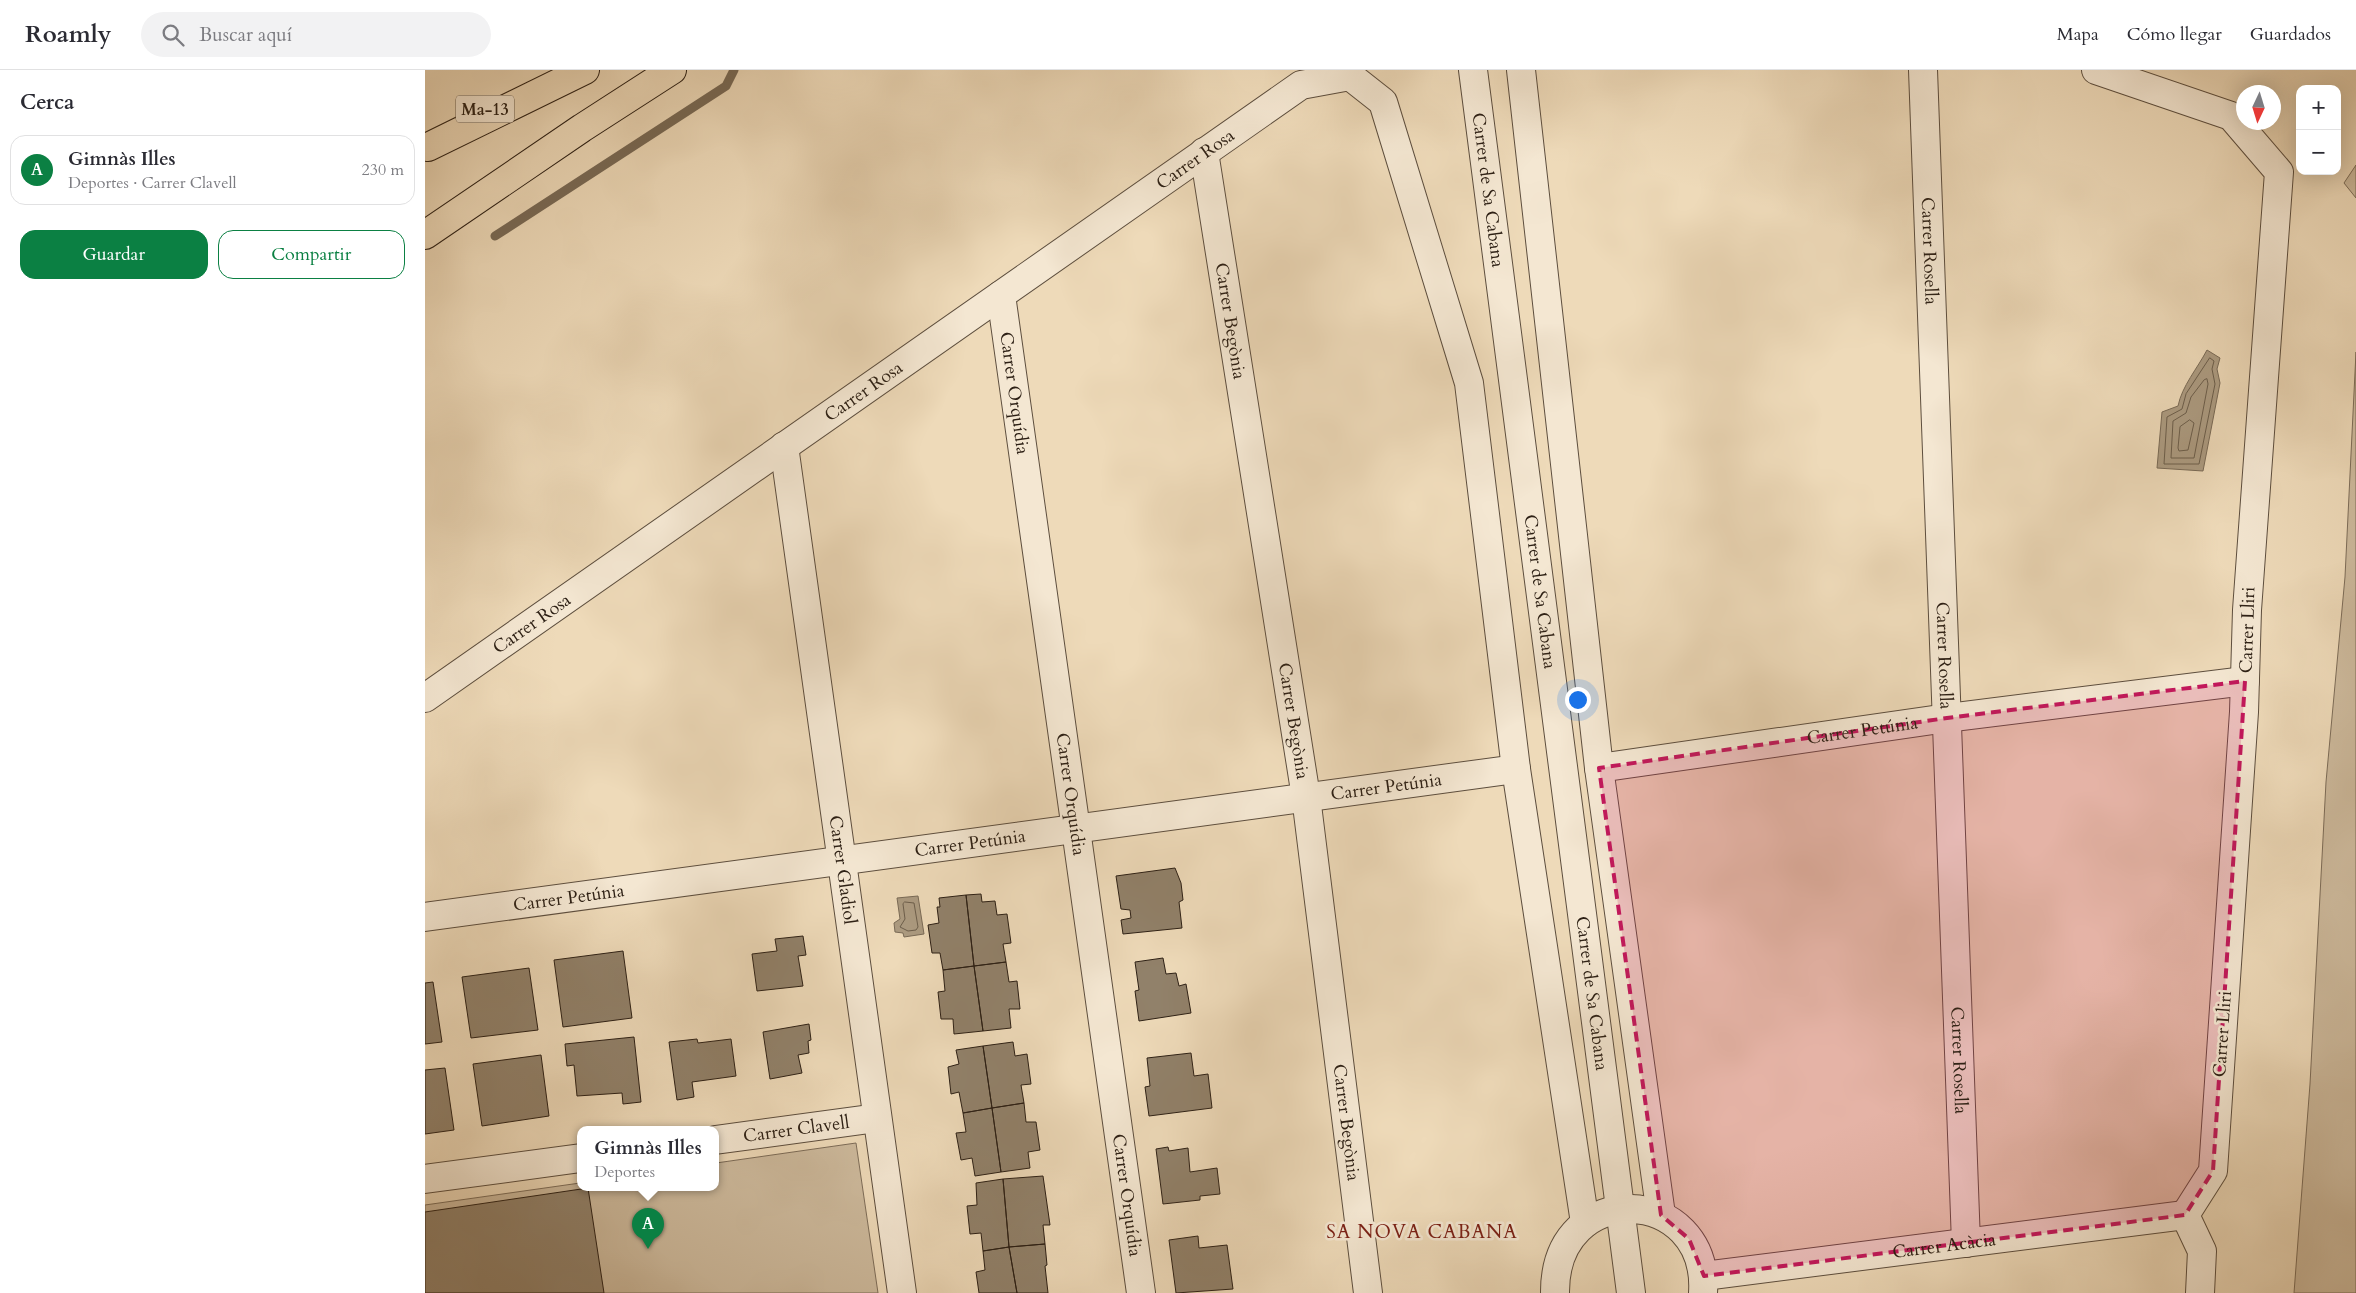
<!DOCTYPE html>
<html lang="es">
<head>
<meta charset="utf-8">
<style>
  body { margin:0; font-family:Cardo,serif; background:#f2f2f3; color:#2b2b33 }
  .controls { position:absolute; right:15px; top:15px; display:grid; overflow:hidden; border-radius:10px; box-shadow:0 5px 20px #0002 }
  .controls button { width:45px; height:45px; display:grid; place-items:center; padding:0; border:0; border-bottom:1px solid #e1e1e2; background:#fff; color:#2b2b33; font:25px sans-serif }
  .compass { position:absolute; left:1811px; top:15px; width:45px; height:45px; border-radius:50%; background:#fff; box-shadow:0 5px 20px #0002; rotate:184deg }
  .you { position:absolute; left:1152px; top:629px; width:18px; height:18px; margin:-12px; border:4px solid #fff; border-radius:50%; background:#1a73e8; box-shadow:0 0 0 8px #1a73e833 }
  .badge { display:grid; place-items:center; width:32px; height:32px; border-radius:50%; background:#0b8043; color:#fff; font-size:16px; font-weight:700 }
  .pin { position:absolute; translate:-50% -41px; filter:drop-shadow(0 1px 2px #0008) }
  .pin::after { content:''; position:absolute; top:26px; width:18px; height:15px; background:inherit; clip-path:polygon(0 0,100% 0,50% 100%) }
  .popup { position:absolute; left:152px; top:1056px; width:142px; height:65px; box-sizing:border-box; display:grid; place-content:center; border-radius:10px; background:#fff; filter:drop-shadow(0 1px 4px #0005); font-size:16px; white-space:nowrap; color:#7c7c81 }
  .popup b { font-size:19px; color:#2b2b33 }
  .popup::after { content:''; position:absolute; left:50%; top:100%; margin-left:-10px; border:10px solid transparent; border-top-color:#fff }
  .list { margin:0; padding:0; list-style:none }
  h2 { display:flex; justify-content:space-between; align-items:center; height:65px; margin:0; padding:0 20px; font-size:21px }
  h2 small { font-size:16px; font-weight:400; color:#7c7c81 }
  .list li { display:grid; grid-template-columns:32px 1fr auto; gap:15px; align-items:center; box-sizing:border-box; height:70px; margin:0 10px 10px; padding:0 10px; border:1px solid #e1e1e2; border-radius:15px }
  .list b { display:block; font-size:19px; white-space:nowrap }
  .list p { margin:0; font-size:16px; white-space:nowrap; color:#7c7c81 }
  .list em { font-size:16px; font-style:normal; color:#7c7c81 }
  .actions { display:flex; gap:10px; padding:15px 20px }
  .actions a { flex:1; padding:11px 0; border:1px solid #0b8043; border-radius:15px; text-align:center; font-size:18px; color:#0b8043 }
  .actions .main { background:#0b8043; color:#fff }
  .icon { flex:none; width:28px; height:28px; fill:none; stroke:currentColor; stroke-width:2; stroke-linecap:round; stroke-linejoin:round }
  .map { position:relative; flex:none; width:1931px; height:1223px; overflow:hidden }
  header { display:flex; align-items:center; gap:30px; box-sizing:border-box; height:70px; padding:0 25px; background:#fff; border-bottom:1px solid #e1e1e2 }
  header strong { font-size:24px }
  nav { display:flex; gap:28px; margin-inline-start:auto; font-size:18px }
  .search { width:350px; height:45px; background:#f2f2f3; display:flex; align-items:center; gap:12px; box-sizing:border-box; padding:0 18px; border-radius:28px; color:#7c7c81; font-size:19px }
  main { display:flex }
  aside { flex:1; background:#fff }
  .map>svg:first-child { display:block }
  .green { fill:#cdba9d; stroke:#7d6d59 }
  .water { fill:#ac9b81; stroke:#796a56 }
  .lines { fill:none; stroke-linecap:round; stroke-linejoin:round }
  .shore { stroke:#6c5e4b; stroke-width:1 }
  .stream { stroke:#796a56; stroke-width:9 }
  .building { fill:#91816a; stroke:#2d2015 }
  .street-casing { stroke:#5d4e3e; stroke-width:30 }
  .highway-casing { stroke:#2d2015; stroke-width:30 }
  .street { stroke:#f4e7d2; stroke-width:28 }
  .highway { stroke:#eedab9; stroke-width:28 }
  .marked { fill:#c2185b; fill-opacity:0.2; stroke:#c2185b; stroke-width:4; stroke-dasharray:10 6; stroke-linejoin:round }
  .labels { text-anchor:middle; stroke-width:5; stroke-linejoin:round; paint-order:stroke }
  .shield { fill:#f4e7d2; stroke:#695c4e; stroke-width:1 }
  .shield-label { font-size:16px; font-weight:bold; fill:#2d2015 }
  .street-label { font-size:18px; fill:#2d2015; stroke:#f4e7d2 }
  .neighbourhood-label { font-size:19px; letter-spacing:1px; fill:#7a1f14; stroke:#f4e7d2 }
</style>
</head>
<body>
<header>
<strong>Roamly</strong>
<div class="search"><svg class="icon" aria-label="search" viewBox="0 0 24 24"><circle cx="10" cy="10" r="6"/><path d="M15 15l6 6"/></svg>Buscar aquí</div>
<nav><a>Mapa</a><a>Cómo llegar</a><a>Guardados</a></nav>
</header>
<main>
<aside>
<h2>Cerca<small></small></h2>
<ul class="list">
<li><span class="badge">A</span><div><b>Gimnàs Illes</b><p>Deportes · Carrer Clavell</p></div><em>230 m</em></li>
</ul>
<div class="actions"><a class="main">Guardar</a><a>Compartir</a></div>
</aside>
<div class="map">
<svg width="1931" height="1223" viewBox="0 0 1931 1223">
  <rect width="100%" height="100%" fill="#eedab9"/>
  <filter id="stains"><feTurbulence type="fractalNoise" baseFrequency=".004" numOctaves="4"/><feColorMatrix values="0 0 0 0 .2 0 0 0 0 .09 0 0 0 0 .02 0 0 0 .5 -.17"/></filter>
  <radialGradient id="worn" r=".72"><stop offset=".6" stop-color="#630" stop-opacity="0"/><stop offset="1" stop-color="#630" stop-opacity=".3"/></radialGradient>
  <path class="green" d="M1931 95V128L1919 113Z
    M1931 282V1223H1869L1885 1014 1901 712 1920 507Z
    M431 1073 453 1223H0V1135L155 1113 156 1118H290L291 1093Z"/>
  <path class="water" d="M1782 280 1795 288 1792 299 1795 313 1778 401 1732 398 1737 342 1753 336C1757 316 1772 299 1782 280Z
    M493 826 499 864 479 867 478 863 470 862 469 853 475 849 472 828Z"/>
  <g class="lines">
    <path class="shore" d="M1785 288 1789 291 1787 299 1790 314 1774 394H1739L1742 347 1757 339 1761 324Z
      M1782 309 1783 314 1769 388H1746L1748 351 1761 343 1766 327 1779 310Z
      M1765 350 1769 353 1763 380 1754 381 1753 378 1755 357Z
      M480 832 489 833 493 857 491 860 483 861 475 857 480 849 478 834Z"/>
    <path class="stream" d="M70 166 301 16 309 0"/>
  </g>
  <path class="building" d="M750 798 756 813 758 830 754 832 757 858 698 864 696 850 706 848 705 840 696 839 691 806Z
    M556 824 557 832 570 831 572 845 582 844 586 873 578 874 581 892 549 896 541 825Z
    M541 825 549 896 518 900 515 883H507L503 855 514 853 512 837H515L514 828Z
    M378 866 381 885 373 886 378 916 332 921 327 884 352 881 350 869Z
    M198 881 207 948 138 957 129 890Z
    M738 888 741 904 751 903 754 916 761 914 766 943 714 951 710 921 714 920 710 892Z
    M581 892 584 912 592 911 595 939H584L586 958 558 961 549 896Z
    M549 896 558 961 529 964 528 949H516L513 922 520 921 518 900Z
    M104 898 113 960 46 968 37 907Z
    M8 912 17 972 0 974V913Z
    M384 954 386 970 383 971 384 983 373 985 377 1003 345 1009 338 962Z
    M209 967 216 1032 198 1034 197 1023 152 1026 149 995 142 996 140 974Z
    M272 969 273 973 306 969 311 1006 267 1012 269 1027 252 1030 244 972Z
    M588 972 590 986 602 984 606 1014 596 1015 599 1033 567 1038 558 976Z
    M558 976 567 1038 538 1043 534 1022 526 1024 523 997 534 994 531 980Z
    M766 983 769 1006 783 1004 787 1038 724 1046 720 1017 725 1016 722 988Z
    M116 985 124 1046 57 1056 48 994Z
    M20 998 29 1060 0 1064V1000Z
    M599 1033 601 1052H611L615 1080 603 1082 605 1098 576 1102 567 1038Z
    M567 1038 576 1102 550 1106 547 1088 536 1090 531 1063 541 1062 538 1043Z
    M743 1077 744 1081 763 1078 765 1102 792 1098 795 1124 775 1126V1130L738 1134 731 1079Z
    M618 1106 625 1155H618L620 1174 584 1177 578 1109Z
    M578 1109 584 1177 558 1181 556 1163 545 1164 542 1136 552 1135 551 1113Z
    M163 1118 179 1223H0V1142Z
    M773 1166 774 1178 802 1175 808 1219 751 1223 744 1170Z
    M620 1174 622 1195 620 1196 623 1223H592L584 1177Z
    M584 1177 592 1223H554L551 1202 560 1200 558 1181Z"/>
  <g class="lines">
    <defs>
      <g id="street">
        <path id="s1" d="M1048 0 1206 1223"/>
        <path d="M1096 0 1174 698 1236 1145"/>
        <path id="s2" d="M1498 0 1541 1173"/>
        <path d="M1671 0 1806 46 1854 102 1822 540 1819 642 1788 1101 1760 1145 1777 1181 1775 1223"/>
        <path id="s3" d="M779 82 881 727 943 1223"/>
        <path id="s4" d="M576 225 716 1223"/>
        <path id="s5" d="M359 376 477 1223"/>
        <path id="s6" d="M0 628 876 15 925 6 958 32 1044 313 1091 699 1160 1153"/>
        <path id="s7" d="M1174 698 1522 648 1820 611"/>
        <path id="s8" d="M0 847 1091 699"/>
        <path id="s9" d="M290 1070 452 1048"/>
        <path d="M0 1109 156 1088"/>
        <path id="s10" d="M1279 1206 1760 1145"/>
        <path d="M1130 1223C1129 1107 1285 1115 1278 1223"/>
      </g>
      <path id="highway" d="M3 77 160 0
        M0 165 157 58 247 0"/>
    </defs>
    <use href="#street" class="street-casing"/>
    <use href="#highway" class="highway-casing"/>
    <use href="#street" class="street"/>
    <use href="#highway" class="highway"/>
  </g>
  <path class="marked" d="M1820 611 1788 1101 1760 1145 1279 1206 1264 1169 1236 1145 1174 698 1522 648Z"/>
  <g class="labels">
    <rect class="shield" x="31" y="25.5" width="58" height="27" rx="4"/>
    <g class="shield-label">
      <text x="60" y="45">Ma-13</text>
    </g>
    <g class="street-label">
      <text dy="6" stroke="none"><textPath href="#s6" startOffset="940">Carrer Rosa</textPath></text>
      <text dy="6" stroke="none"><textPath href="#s1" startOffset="121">Carrer de Sa Cabana</textPath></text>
      <text dy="6" stroke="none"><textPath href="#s2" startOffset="181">Carrer Rosella</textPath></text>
      <text dy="6" stroke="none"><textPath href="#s3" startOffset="171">Carrer Begònia</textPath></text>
      <text dy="6" stroke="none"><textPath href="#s6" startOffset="535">Carrer Rosa</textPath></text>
      <text dy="6" stroke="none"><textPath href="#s4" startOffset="99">Carrer Orquídia</textPath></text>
      <text dy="6" stroke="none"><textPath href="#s1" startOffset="526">Carrer de Sa Cabana</textPath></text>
      <text dy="6" stroke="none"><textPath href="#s6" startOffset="130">Carrer Rosa</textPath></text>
      <text transform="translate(1822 560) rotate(-88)" y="6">Carrer Lliri</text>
      <text dy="6" stroke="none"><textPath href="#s2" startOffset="586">Carrer Rosella</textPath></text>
      <text dy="6" stroke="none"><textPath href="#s3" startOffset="576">Carrer Begònia</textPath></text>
      <text dy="6" stroke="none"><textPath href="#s7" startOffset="266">Carrer Petúnia</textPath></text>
      <text dy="6" stroke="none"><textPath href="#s8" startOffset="970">Carrer Petúnia</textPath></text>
      <text dy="6" stroke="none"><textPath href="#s4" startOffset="504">Carrer Orquídia</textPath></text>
      <text dy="6" stroke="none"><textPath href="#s8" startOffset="550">Carrer Petúnia</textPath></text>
      <text dy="6" stroke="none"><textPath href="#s5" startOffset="428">Carrer Gladiol</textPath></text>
      <text dy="6" stroke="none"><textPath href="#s8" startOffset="145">Carrer Petúnia</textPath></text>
      <text dy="6" stroke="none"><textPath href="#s1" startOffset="931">Carrer de Sa Cabana</textPath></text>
      <text transform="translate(1797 964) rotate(-86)" y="6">Carrer Lliri</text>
      <text dy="6" stroke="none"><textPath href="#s2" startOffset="991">Carrer Rosella</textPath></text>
      <text dy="6" stroke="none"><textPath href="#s3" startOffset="981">Carrer Begònia</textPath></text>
      <text dy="6" stroke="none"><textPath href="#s9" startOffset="82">Carrer Clavell</textPath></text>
      <text dy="6" stroke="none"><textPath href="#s4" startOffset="909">Carrer Orquídia</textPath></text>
      <text dy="6" stroke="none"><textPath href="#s10" startOffset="242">Carrer Acàcia</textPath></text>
    </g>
    <g class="neighbourhood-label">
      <text x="997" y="1168">SA NOVA CABANA</text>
    </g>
  </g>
  <rect width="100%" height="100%" filter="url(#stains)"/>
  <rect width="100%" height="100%" fill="url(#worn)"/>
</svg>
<div class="controls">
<button>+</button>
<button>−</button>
</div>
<svg class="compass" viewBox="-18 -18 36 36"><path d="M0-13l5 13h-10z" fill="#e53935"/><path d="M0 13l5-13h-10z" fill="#7c7c81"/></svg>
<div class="you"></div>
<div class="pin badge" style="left:223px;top:1179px">A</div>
<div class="popup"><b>Gimnàs Illes</b>Deportes</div>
</div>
</main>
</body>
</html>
